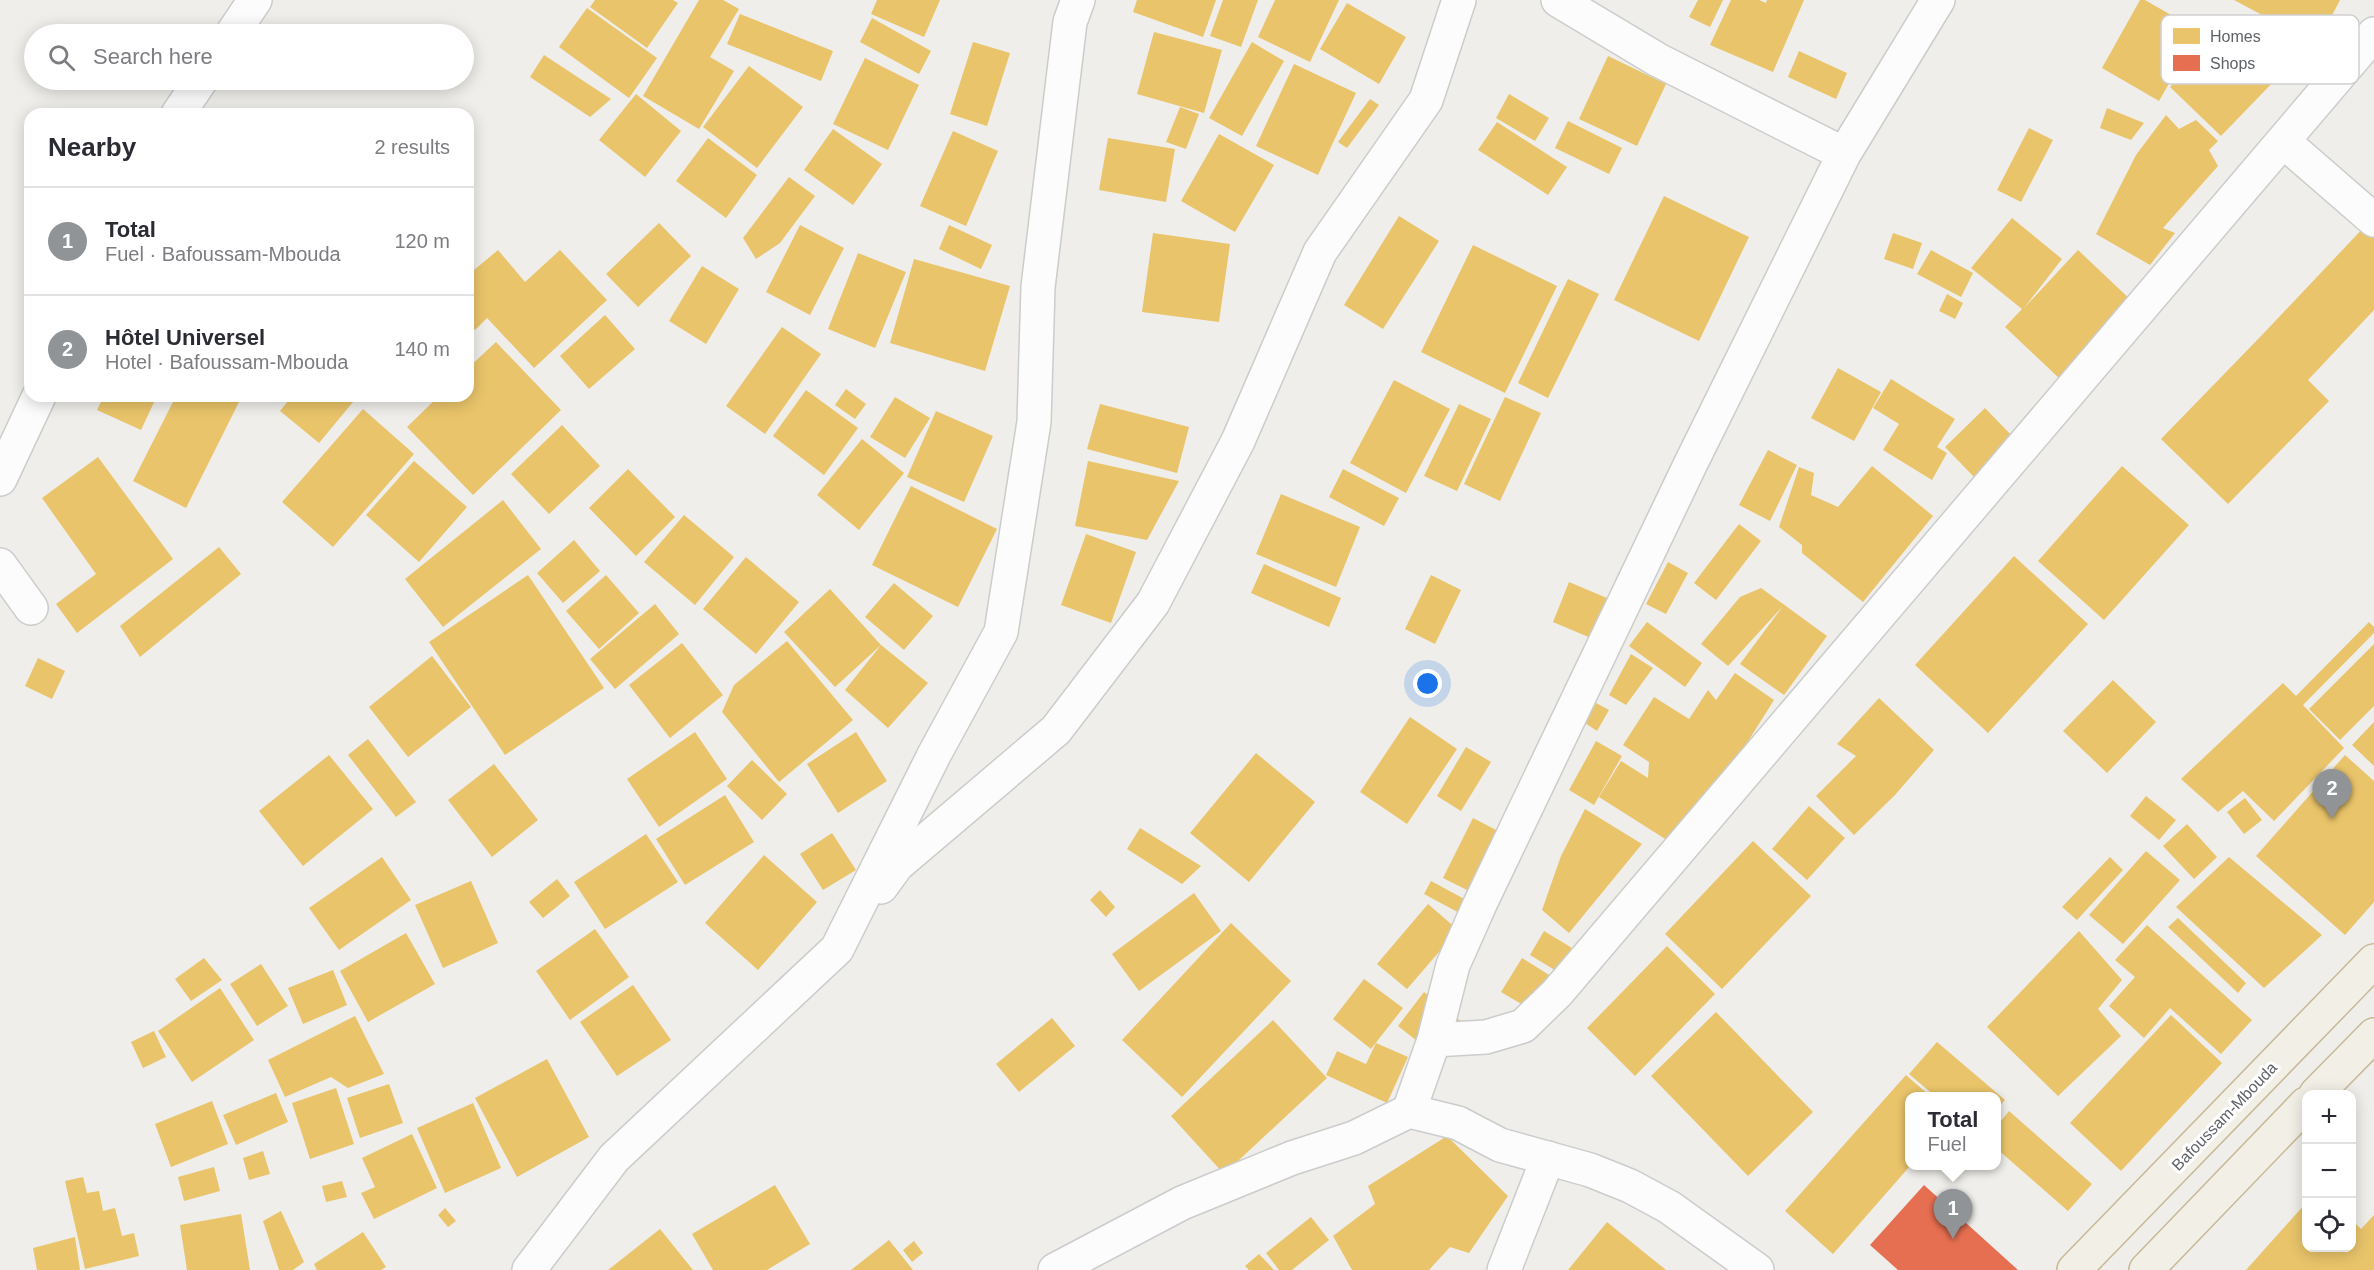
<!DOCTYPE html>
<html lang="en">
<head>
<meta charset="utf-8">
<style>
  body { margin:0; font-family:Helvetica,sans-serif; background:#f2f2f3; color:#2b2b33 }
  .controls { position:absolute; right:18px; bottom:18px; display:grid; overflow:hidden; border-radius:12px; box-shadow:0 3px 15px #0003 }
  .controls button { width:54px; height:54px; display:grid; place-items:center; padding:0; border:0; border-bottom:2px solid #e1e1e2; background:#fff; color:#2b2b33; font:30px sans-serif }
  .you { position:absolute; left:1428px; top:684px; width:21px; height:21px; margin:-15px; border:4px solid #fff; border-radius:50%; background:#1a73e8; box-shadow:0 0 0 9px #1a73e833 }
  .badge { display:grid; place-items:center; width:39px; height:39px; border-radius:50%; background:#919496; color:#fff; font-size:20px; font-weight:700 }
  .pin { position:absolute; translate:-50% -50px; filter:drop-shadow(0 2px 3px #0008) }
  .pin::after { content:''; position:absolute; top:32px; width:21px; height:18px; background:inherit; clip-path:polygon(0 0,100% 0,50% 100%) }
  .popup { position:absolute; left:1905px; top:1092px; width:96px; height:78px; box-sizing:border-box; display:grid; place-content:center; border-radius:12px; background:#fff; filter:drop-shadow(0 2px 4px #0005); font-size:20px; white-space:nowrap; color:#7c7c81 }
  .popup b { font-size:22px; color:#2b2b33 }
  .popup::after { content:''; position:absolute; left:50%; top:100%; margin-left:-12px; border:12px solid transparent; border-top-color:#fff }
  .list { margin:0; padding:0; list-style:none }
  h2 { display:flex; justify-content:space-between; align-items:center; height:78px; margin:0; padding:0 24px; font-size:26px }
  h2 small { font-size:20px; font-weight:400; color:#7c7c81 }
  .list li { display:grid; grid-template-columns:39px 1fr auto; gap:18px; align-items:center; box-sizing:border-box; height:108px; padding:0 24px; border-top:2px solid #e1e1e2 }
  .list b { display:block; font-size:22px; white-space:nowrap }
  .list p { margin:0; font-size:20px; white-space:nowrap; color:#7c7c81 }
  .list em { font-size:20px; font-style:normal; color:#7c7c81 }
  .icon { flex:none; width:33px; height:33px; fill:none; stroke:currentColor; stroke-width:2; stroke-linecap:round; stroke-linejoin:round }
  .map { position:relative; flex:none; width:2374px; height:1270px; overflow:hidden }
  .search { position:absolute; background:#fff; box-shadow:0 3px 15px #0003; left:24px; top:24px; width:450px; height:66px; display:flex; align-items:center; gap:15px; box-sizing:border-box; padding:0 21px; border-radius:33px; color:#7c7c81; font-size:22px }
  .panel { position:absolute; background:#fff; box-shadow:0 3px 15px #0003; left:24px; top:108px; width:450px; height:294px; border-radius:18px }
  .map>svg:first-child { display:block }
  .homes { fill:#e9c46a }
  .shops { fill:#e76f51 }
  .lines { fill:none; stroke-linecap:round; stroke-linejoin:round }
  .minor-casing { stroke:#cbcccc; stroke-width:36 }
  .tertiary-casing { stroke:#cbcccc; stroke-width:36 }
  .trunk-casing { stroke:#c8b996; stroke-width:36 }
  .minor { stroke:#fdfcfc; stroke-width:33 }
  .tertiary { stroke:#fdfcfc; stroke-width:33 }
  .trunk { stroke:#f2f0e6; stroke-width:33 }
  .labels { text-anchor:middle; stroke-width:6; stroke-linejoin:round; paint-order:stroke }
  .street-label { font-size:16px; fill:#5f6368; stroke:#fff }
  .key { fill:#fff; stroke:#cfd0d2; stroke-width:1.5 }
  .key-label { font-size:16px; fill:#5f6368 }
</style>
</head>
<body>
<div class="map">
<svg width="2374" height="1270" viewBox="0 0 2374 1270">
  <rect width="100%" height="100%" fill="#efeeea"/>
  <path class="homes" d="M595 0H673L678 3 647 48 590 7Z
    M699 0H723L739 9 710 57 734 71 699 129 643 96Z
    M877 0H940L924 37 871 14Z
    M1137 0H1216L1203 37 1133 12Z
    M1223 0H1258L1241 47 1210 36Z
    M1275 0H1339L1310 62 1258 37Z
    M1698 0H1723L1710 27 1689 17Z
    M1731 0H1759L1766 3 1767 0H1804L1773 72 1710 45Z
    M2140 0H2145L2199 31 2159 101 2102 68Z
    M2234 0H2340L2317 44Z
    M1347 3 1406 37 1379 84 1320 49Z
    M587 8 657 58 629 98 559 47Z
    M740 14 833 51 821 81 727 44Z
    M872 18 931 51 919 74 860 42Z
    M2229 27 2279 76 2221 136 2170 87Z
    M1154 32 1222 50 1204 113 1137 94Z
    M973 42 1010 53 987 126 950 114Z
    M1252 42 1284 61 1242 136 1209 118Z
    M1799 51 1847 73 1836 99 1788 77Z
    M544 55 611 99 590 117 530 77Z
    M1608 56 1666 84 1637 146 1579 119Z
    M865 58 919 85 888 150 833 124Z
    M1294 64 1356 93 1318 175 1256 146Z
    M749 66 803 107 757 168 703 127Z
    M636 94 681 131 645 177 599 140Z
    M1509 94 1549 118 1535 141 1496 118Z
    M1370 99 1379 105 1347 148 1338 142Z
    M1180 107 1199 114 1186 149 1166 142Z
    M2107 108 2144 123 2131 140 2100 128Z
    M2166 115 2179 129 2196 120 2218 141 2209 150 2218 166 2163 228 2175 233 2150 265 2096 234 2136 155Z
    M1568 121 1622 148 1609 174 1555 148Z
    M1497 122 1567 167 1548 195 1478 150Z
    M2029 128 2053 140 2021 202 1997 190Z
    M833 129 882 164 853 205 804 170Z
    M953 131 998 151 966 226 920 206Z
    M1219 134 1274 165 1235 232 1181 201Z
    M708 138 757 175 726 218 676 181Z
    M1108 138 1175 149 1166 202 1099 190Z
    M789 177 815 196 780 243 756 259 743 238Z
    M1664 196 1749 237 1699 341 1614 300Z
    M1399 216 1439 241 1383 329 1344 305Z
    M2012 218 2062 259 2024 308 2078 250 2134 303 2061 380 2005 327 2022 309 1971 268Z
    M659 223 691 256 638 307 606 274Z
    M2367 224 2374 230V310L2308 380 2329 401 2228 504 2161 439 2262 335Z
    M800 225 844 248 810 315 766 292Z
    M949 225 992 245 981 269 939 249Z
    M1153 233 1230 244 1219 322 1142 312Z
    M1893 233 1922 243 1913 269 1884 259Z
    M1473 245 1557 286 1505 393 1421 352Z
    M498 250 525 282 560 250 607 300 534 368 487 318 475 330 468 321V275Z
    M1931 250 1973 273 1961 297 1917 274Z
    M858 253 906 272 875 348 828 329Z
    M914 259 1010 286 985 371 890 343Z
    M702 266 739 289 706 344 669 321Z
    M1568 279 1599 294 1548 398 1518 383Z
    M1947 294 1963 303 1955 319 1939 311Z
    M605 315 635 349 589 389 560 356Z
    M782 327 821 354 765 434 726 406Z
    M496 342 561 410 473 495 407 427 439 396H468V368Z
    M1838 368 1881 392 1854 441 1811 418Z
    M1891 379 1955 419 1937 447 1947 453 1932 480 1883 450 1899 424 1873 408Z
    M1394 380 1450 409 1406 493 1350 463Z
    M846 389 866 404 855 419 835 405Z
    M806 390 858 428 824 475 773 436Z
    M104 396H157L141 430 97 410Z
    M176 396H242L186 508 133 481Z
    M292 396H358L319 443 280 411Z
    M895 397 930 418 905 458 870 437Z
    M1505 397 1541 413 1500 501 1464 484Z
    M1100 404 1189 427 1177 473 1087 449Z
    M1459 404 1491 419 1457 491 1424 476Z
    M1985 408 2015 439 1975 478 1945 447Z
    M363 409 414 454 333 547 282 502Z
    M936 411 993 436 964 502 907 477Z
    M562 425 600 466 549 514 511 474Z
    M862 439 904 473 859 530 817 495Z
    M1768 450 1797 465 1770 521 1739 505Z
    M98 457 173 559 77 633 56 604 96 574 42 498Z
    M414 461 467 507 419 562 366 515Z
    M1088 461 1179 481 1147 540 1075 526Z
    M1872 466 1933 516 1863 602 1802 553V545L1779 527 1799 467 1814 473 1811 495 1838 507Z
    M2122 466 2189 525 2104 620 2038 561Z
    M628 469 675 517 636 556 589 508Z
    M1343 469 1399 498 1384 526 1329 497Z
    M911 486 997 529 958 607 872 565Z
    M1281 494 1360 527 1336 587 1256 554Z
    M503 500 541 549 443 627 405 579Z
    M684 515 734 557 695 605 644 562Z
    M1739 524 1761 541 1716 600 1694 583Z
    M1086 534 1136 552 1111 623 1061 605Z
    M574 540 600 571 563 603 537 573Z
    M219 547 241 574 140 657 120 626Z
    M2014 556 2088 624 1988 733 1915 665Z
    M746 557 799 602 756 654 703 609Z
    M1668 562 1688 573 1666 614 1646 604Z
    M1264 564 1341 598 1329 627 1251 593Z
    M528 575 604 688 505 755 429 642Z
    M606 575 639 613 599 649 566 611Z
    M1431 575 1461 590 1435 644 1405 629Z
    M1569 582 1614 601 1598 641 1553 622Z
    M894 583 933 616 904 650 865 617Z
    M1761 588 1827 636 1784 695 1740 664 1783 606 1728 666 1701 644 1740 597Z
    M830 589 881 645 835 687 784 632Z
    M655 604 679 634 615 689 590 659Z
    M1647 622 1702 663 1685 687 1629 646Z
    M2369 622 2374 627V633L2303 705 2344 748 2274 821 2243 791 2218 812 2181 779 2283 683 2296 696Z
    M787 641 853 720 779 782 722 712 734 685Z
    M682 643 723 695 670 738 629 685Z
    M2374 644V706L2340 740 2309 709Z
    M881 645 928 683 888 728 845 690Z
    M1631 654 1653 668 1626 705 1609 695Z
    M432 656 471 707 408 757 369 707Z
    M38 658 65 671 52 699 25 686Z
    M1735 673 1774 700 1703 813 1670 842 1599 797 1621 761 1648 778 1649 762 1623 745 1654 697 1689 719 1708 690 1716 700Z
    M2113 680 2156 722 2107 773 2063 731Z
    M1879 698 1934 750 1895 795 1854 835 1816 796 1856 756 1837 744Z
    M1596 703 1609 710 1597 731 1585 723Z
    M1410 717 1457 749 1407 824 1360 792Z
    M2374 722V766L2352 745Z
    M695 732 727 779 659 827 627 779Z
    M856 732 887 781 838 813 807 764Z
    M368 739 416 802 396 817 348 755Z
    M1596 741 1622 756 1594 805 1569 790Z
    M1466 747 1491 762 1461 811 1437 796Z
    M1256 753 1315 802 1249 882 1190 833Z
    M329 755 373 809 303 866 259 811Z
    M2345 755 2374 781V902L2345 935 2256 856Z
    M752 760 787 794 762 820 727 786Z
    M494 764 538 820 492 857 448 800Z
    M725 795 754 842 685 885 656 839Z
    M2146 796 2176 820 2159 840 2130 816Z
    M2245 798 2262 820 2244 834 2227 812Z
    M1809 806 1845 838 1807 880 1772 849Z
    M1585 809 1642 844 1569 933 1542 910 1561 856Z
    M1473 818 1500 832 1471 892 1443 878Z
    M2187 824 2217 857 2194 879 2163 846Z
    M1140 828 1201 866 1182 884 1127 849Z
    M832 833 856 870 823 890 800 854Z
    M646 834 678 882 605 929 574 882Z
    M1753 841 1811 896 1722 989 1665 934Z
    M2146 851 2180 880 2123 944 2089 915Z
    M764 855 817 902 758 970 705 923Z
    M382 857 411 900 339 950 309 908Z
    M2110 857 2123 870 2077 920 2062 907Z
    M2229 857 2322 935 2264 988 2176 907Z
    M557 879 570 896 543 918 529 902Z
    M471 881 498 943 443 968 415 905Z
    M1431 881 1470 902 1463 915 1424 894Z
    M1100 890 1115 907 1106 917 1090 900Z
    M1194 893 1221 931 1139 991 1112 954Z
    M1428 904 1458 930 1407 989 1377 964Z
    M2178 918 2246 983 2238 993 2168 927Z
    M1231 923 1291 981 1182 1097 1122 1040Z
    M2147 925 2252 1020 2221 1054 2170 1008 2144 1038 2109 1006 2135 977 2115 960Z
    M595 929 629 977 570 1020 536 971Z
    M1544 931 1577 951 1563 975 1530 955Z
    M2079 931 2122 980 2098 1009 2121 1036 2058 1096 1987 1027Z
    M406 933 435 984 368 1022 340 971Z
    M1667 946 1715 994 1635 1076 1587 1028Z
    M204 958 222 980 191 1001 175 979Z
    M1522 958 1554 978 1533 1011 1501 992Z
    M261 964 288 1006 257 1026 230 984Z
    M333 970 347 1005 303 1024 288 988Z
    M1364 979 1403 1008 1371 1049 1333 1019Z
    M633 985 671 1040 617 1076 580 1022Z
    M220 988 254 1040 192 1082 158 1031Z
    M1424 992 1462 1022 1436 1056 1398 1026Z
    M1716 1012 1813 1112 1748 1176 1651 1076Z
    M2171 1015 2222 1063 2121 1171 2070 1123Z
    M355 1016 384 1074 348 1088 331 1077 285 1097 268 1060Z
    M1052 1018 1075 1046 1019 1092 996 1064Z
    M1273 1020 1327 1078 1224 1174 1171 1116Z
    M154 1031 166 1057 143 1068 131 1042Z
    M1937 1042 2005 1100 1996 1110V1096H1935L1909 1074Z
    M1376 1043 1408 1057 1387 1103 1326 1075 1337 1051 1366 1064Z
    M547 1059 589 1137 517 1177 475 1098Z
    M1906 1075 1930 1096H1910V1166L1833 1254 1785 1211Z
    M389 1084 403 1123 360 1138 347 1098Z
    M336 1088 354 1144 310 1159 292 1103Z
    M276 1093 288 1122 236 1145 223 1115Z
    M212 1101 228 1144 171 1167 155 1124Z
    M473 1103 501 1168 445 1193 417 1128Z
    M2009 1111 2092 1184 2068 1211 1996 1148V1127Z
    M412 1134 437 1188 374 1219 361 1193 375 1187 362 1158Z
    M1447 1136 1508 1196 1469 1253 1450 1247 1429 1270H1352L1333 1236 1375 1204 1368 1186Z
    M263 1151 270 1174 249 1180 243 1158Z
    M214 1167 220 1191 184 1201 178 1177Z
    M83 1177 87 1193 99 1191 103 1211 115 1208 122 1236 134 1233 139 1256 85 1269 65 1181Z
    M342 1181 347 1197 326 1202 322 1186Z
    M775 1185 810 1244 767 1270H713L692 1234Z
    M2306 1203 2307 1248H2352V1220L2361 1229 2374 1215V1270H2246Z
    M445 1208 456 1221 448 1227 438 1215Z
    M281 1211 304 1262 293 1270H279L263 1221Z
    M241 1214 250 1270H187L180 1225Z
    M1311 1217 1329 1240 1292 1270H1279L1266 1253Z
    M1607 1222 1640 1249 1666 1270H1568Z
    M660 1229 693 1270H608Z
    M363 1232 386 1267 381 1270H317L314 1264Z
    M75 1237 80 1270H37L33 1248Z
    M889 1240 913 1270H851Z
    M914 1241 923 1253 912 1262 903 1250Z
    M1259 1254 1274 1270H1249L1245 1266Z"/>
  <path class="shops" d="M1924 1185 2018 1270H1898L1870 1245Z"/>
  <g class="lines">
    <defs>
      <path id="minor" d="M1558 0 1658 60 1844 154
        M232 34 255 0
        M178 114 201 80
        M2283 141 2374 220
        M0 479 39 396
        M0 565 31 608
        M881 887 897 865 1056 730 1153 603 1238 441 1320 252 1426 100 1459 0
        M1434 1040 1486 1037 1523 1026 1557 993C1829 673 2101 353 2374 34
        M1409 1111 1434 1040 1453 965 1480 904 1690 465 1844 154 1938 0
        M529 1270 614 1158 837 949 935 753 1001 632 1034 422 1038 287 1070 22 1078 0
        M1504 1270 1548 1158"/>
      <path id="tertiary" d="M1055 1270 1182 1203 1292 1158 1354 1138 1409 1111 1458 1123 1500 1145 1590 1170 1630 1186 1669 1207 1757 1270"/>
      <path id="trunk" d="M2316 1094 2374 1035
        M2074 1270 2374 961
        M2146 1270 2306 1104"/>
    </defs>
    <use href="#minor" class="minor-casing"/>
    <use href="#tertiary" class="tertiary-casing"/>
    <use href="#trunk" class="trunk-casing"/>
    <use href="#minor" class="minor"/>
    <use href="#tertiary" class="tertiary"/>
    <use href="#trunk" class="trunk"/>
  </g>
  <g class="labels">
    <g class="street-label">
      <text transform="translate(2224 1116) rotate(-46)" y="6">Bafoussam-Mbouda</text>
    </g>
  </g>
  <rect x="2161" y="15" width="198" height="69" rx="9" class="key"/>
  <rect x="2173" y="28" width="27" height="16" fill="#e9c46a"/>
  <rect x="2173" y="55" width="27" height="16" fill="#e76f51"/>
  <g class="key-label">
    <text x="2210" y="42">Homes</text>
    <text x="2210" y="69">Shops</text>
  </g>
</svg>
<div class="controls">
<button>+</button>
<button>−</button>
<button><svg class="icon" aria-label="locate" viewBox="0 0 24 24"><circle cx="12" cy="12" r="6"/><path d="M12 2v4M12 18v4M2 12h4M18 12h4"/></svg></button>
</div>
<div class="you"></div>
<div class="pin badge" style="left:1953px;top:1239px">1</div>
<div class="popup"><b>Total</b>Fuel</div>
<div class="pin badge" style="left:2332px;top:819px">2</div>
<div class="search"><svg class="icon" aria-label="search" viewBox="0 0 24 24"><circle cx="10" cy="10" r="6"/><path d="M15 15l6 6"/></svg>Search here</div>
<section class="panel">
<h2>Nearby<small>2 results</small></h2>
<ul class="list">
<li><span class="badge">1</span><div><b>Total</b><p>Fuel · Bafoussam-Mbouda</p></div><em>120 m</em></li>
<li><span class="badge">2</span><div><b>Hôtel Universel</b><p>Hotel · Bafoussam-Mbouda</p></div><em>140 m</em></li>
</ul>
</section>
</div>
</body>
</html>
